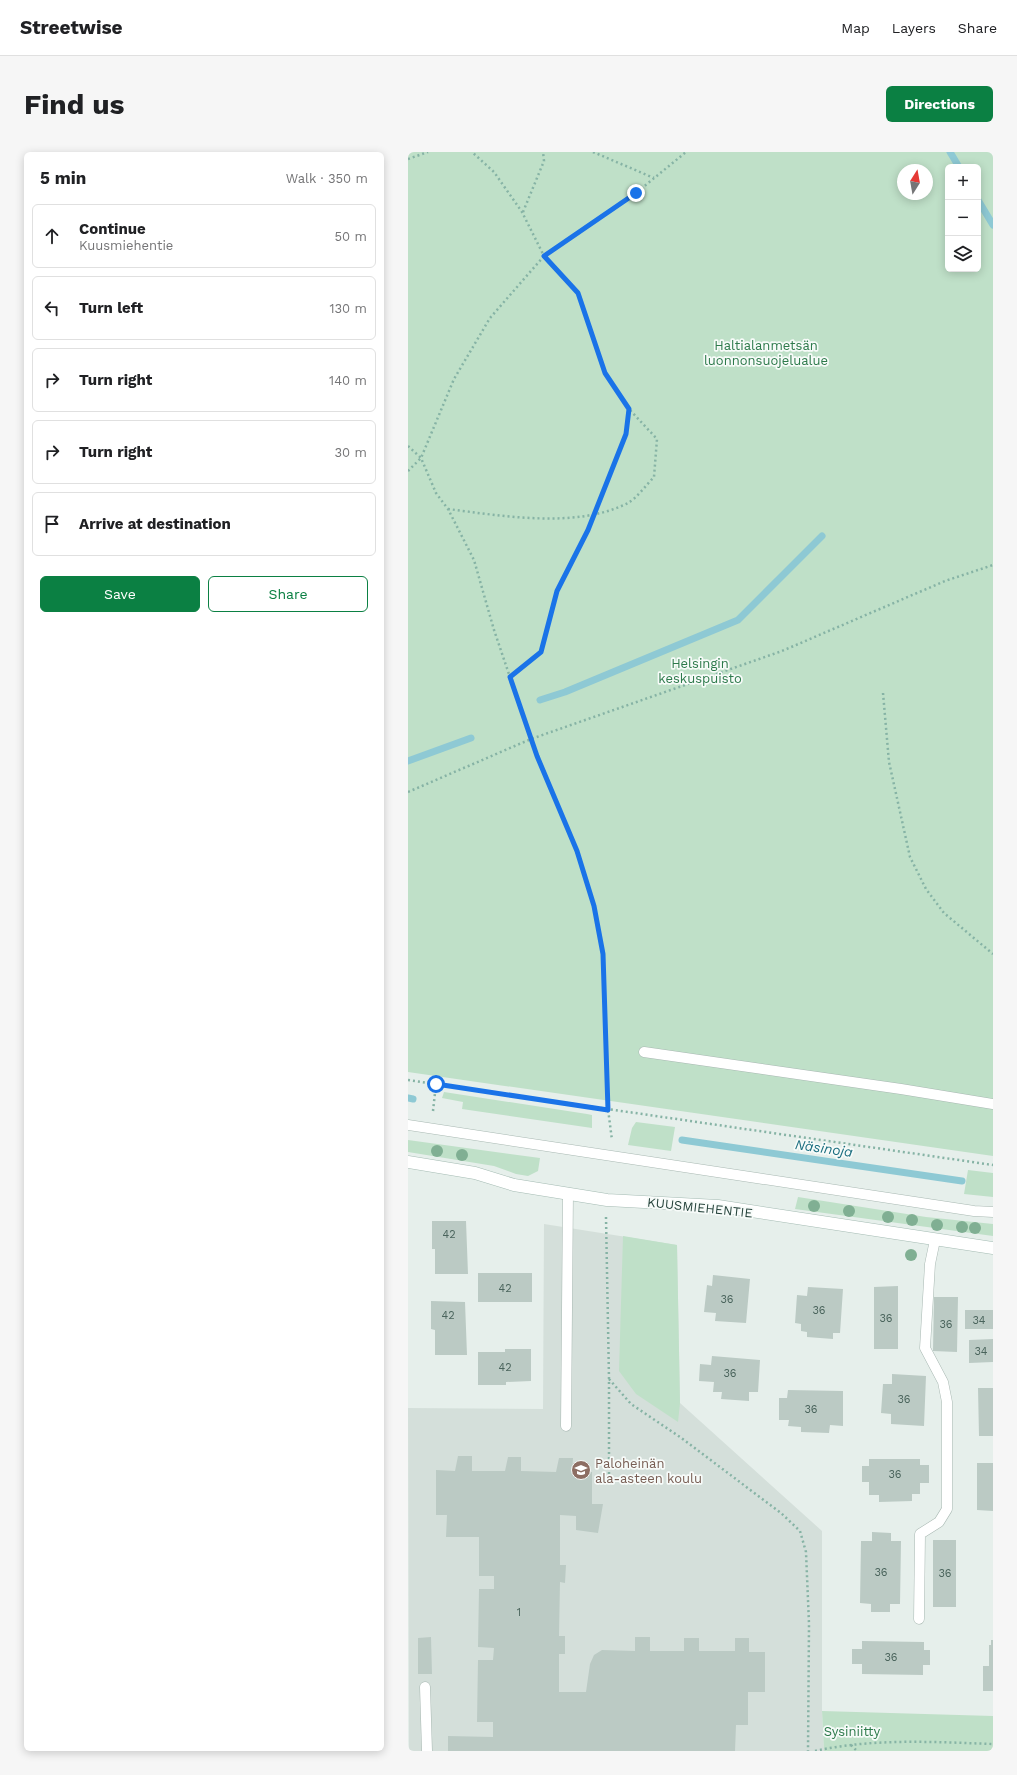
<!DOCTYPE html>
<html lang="en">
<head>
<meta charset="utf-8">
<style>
  body { margin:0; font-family:"Work Sans",sans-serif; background:#f6f6f6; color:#202124 }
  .controls { position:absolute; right:12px; top:12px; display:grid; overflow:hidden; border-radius:6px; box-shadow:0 2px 10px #0003 }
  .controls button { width:36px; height:36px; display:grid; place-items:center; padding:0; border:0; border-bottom:1px solid #e0e0e0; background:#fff; color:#202124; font:20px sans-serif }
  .compass { position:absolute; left:489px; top:12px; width:36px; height:36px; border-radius:50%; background:#fff; box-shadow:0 2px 10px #0003; rotate:11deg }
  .stop { position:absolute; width:12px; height:12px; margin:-9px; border:3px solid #1a73e8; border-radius:50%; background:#fff }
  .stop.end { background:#1a73e8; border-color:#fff; box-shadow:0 1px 4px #0008 }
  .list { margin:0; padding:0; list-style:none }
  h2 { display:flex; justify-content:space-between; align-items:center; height:52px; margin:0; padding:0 16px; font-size:17px }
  h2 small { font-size:13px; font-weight:400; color:#757577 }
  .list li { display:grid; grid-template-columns:26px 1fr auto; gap:12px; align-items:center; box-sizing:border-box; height:64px; margin:0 8px 8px; padding:0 8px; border:1px solid #e0e0e0; border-radius:6px }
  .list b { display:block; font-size:15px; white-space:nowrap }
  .list p { margin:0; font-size:13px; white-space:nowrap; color:#757577 }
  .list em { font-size:13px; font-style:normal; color:#757577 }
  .actions { display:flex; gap:8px; padding:12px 16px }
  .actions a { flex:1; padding:9px 0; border:1px solid #0b8043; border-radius:6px; text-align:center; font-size:14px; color:#0b8043 }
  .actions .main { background:#0b8043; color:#fff }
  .icon { flex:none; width:22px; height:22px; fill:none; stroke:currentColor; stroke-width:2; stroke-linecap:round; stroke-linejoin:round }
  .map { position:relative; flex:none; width:585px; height:1599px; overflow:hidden; border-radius:6px }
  header { display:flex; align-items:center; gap:24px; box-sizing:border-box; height:56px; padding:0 20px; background:#fff; border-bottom:1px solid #e0e0e0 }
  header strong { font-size:19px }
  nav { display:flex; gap:22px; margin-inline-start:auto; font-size:14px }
  .intro { display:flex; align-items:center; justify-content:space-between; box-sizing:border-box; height:96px; padding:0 24px }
  h1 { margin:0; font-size:28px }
  .button { padding:10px 18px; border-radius:6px; background:#0b8043; color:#fff; font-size:14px; font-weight:700 }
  main { display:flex; gap:24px; padding:0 24px }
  aside { flex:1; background:#fff; border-radius:6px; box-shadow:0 2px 10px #0003 }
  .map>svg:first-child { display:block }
  .built { fill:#d4dfda }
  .green { fill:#bfe0c8; fill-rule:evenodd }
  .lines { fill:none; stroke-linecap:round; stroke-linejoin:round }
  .stream { stroke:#8ec9d4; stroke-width:7 }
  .building { fill:#bbcac4 }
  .lane-casing { stroke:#a8b8b2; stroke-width:11 }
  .secondary-casing { stroke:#a4bbb3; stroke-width:13 }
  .path { stroke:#86b3a5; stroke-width:2.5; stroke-dasharray:2 3; stroke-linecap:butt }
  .lane { stroke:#fff; stroke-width:10 }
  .secondary { stroke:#fff; stroke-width:12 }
  .tree { fill:#80af93 }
  .route { stroke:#1a73e8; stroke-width:5 }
  .labels { text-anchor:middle; stroke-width:3.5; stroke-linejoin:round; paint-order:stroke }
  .number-label { font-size:11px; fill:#4a645c }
  .park-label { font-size:13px; fill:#2d7a4b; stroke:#f7fbf9 }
  .street-label { font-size:13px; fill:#24423a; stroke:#f7fbf9 }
  .education-label { font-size:13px; fill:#785e54; stroke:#f7fbf9; text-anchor:start }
  .water-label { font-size:14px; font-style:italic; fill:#1c6f80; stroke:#f7fbf9 }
</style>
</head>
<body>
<header>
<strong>Streetwise</strong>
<nav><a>Map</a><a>Layers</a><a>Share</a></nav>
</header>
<div class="intro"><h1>Find us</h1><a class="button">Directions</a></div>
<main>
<aside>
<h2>5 min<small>Walk · 350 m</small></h2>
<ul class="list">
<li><svg class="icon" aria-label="ahead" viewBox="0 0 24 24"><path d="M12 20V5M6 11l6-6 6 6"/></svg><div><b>Continue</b><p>Kuusmiehentie</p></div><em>50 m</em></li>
<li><svg class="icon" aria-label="left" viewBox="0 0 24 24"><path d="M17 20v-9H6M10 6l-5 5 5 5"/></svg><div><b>Turn left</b></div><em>130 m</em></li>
<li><svg class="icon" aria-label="right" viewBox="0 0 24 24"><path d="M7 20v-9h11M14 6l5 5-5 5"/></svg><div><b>Turn right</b></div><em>140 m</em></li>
<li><svg class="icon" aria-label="right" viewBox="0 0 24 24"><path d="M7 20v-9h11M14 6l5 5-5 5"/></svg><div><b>Turn right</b></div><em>30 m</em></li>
<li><svg class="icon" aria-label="arrive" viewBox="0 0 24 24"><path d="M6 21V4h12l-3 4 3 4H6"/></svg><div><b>Arrive at destination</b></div></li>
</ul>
<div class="actions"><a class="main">Save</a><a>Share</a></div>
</aside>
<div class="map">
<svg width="585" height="1599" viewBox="0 0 585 1599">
  <rect width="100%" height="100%" fill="#e6efeb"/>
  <path class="built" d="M136 1072 269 1093 272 1251 414 1379V1559L416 1599H1L0 1256 135 1257Z"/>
  <path class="green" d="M0 0H585V1004L0 920ZM540 15H570V117H540ZM495 18H519V42H495Z
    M36 940 179 962 184 963V976L54 957 55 950 34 946Z
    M228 970 267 975 263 999 220 993 224 976Z
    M0 988 132 1006 130 1019 120 1024 108 1022 86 1014 0 1000Z
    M560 1018 585 1021V1045L556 1042Z
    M390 1045 518 1065 585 1072V1084L387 1057Z
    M215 1084 269 1093 272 1251 270 1270 228 1242 211 1219Z
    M414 1559 585 1564V1599H416Z"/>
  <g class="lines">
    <path class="stream" d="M542 0 551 15
      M570 48 585 73
      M132 548 157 540 330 468 414 384
      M0 609 63 586
      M0 946 5 947
      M274 988 554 1029"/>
  </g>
  <path class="building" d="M24 1069H58L60 1122H27V1097H24Z
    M70 1121H124V1150H70Z
    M305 1123 342 1127 338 1171 307 1169 308 1161 296 1160 299 1133 304 1134Z
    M490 1134V1197H466V1135Z
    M400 1135 435 1137 432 1181H425V1187L399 1185V1180L393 1179V1172L387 1171 389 1143 399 1144Z
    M526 1145H550L549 1200 525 1199Z
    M23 1149 57 1150 59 1203H27V1178L23 1177Z
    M557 1158H585V1177H557Z
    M585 1187V1210L561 1211V1188Z
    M97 1197H123V1229L98 1230V1233H70V1200H97Z
    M304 1204 352 1208 350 1240H341V1249L313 1247 314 1240H305L306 1230 291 1229 292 1212 303 1213Z
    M484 1222 518 1224 516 1274 483 1272V1262L473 1261 475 1232H484Z
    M570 1236H585V1284H571Z
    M380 1238 435 1239V1274L422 1273 421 1281 393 1280V1275L380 1274 381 1268H371V1246H379Z
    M50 1304H64V1319H97L100 1305H113V1319L148 1320 151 1306H165L164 1320H184V1352H195L190 1381 168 1378V1364L152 1363V1413H158L157 1431 152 1430 151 1484H157V1502H151V1540H178L182 1512 186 1503 194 1498 227 1499V1485H242V1499H276V1486H291V1499H327V1486H341V1500H357V1540H340V1573H328L327 1599H40V1584L85 1585V1570H69L70 1508H85L86 1496 70 1495 71 1437H86V1424H71V1385H38L39 1363H28V1318L47 1319Z
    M461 1307H512V1313H521V1331H512V1342H504V1349L471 1350V1343H461V1330H454V1314H461Z
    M569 1311H585V1359L569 1358Z
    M464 1380 483 1381V1389H493L492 1452H482V1460H463V1452L452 1451 453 1389H464Z
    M525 1388H548V1455H525Z
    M23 1485 24 1522H10V1486Z
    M583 1488H585V1539H575V1514H581V1493H583Z
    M454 1489 516 1490V1498H522V1513H515V1523L454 1522V1512H444V1497H454Z"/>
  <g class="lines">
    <defs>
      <path id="lane" d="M236 900 493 937 585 952
        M0 973 566 1059 585 1060
        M158 1274 160 1041
        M511 1467 512 1382 531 1370 539 1357V1250L535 1230 517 1196 522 1112 527 1088
        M17 1535 19 1599"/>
      <path id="secondary" d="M0 1010 67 1021 106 1033 199 1048 310 1054 585 1096"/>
    </defs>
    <use href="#lane" class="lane-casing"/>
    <use href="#secondary" class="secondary-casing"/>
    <path class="path" d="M185 0 246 26
      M0 7 20 0
      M115 60 136 9 135 0
      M0 294 13 306 28 341 40 357 66 408 86 478 123 587 169 699 186 754 195 802 200 957 204 988
      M0 319 13 306 46 227 82 166 136 104 228 41 278 0
      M40 357C95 364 169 377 220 351 229 346 238 333 246 325L249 287 221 257 197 221 170 141 136 104 114 60 86 20 64 0
      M102 525 133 500 149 439 180 378 218 282 221 257
      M475 541 481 610 502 705 518 737 536 761 585 802
      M0 640 123 587 374 499 537 429 585 413
      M0 928 585 1013
      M25 959 28 932
      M198 1065 201 1227V1326
      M201 1227 223 1252 272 1285 373 1361 392 1379 398 1400 401 1472 400 1599
      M443 1593 449 1599
      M407 1599C465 1586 526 1590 585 1592"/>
    <use href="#lane" class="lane"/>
    <use href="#secondary" class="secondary"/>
  </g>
  <g class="tree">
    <circle cx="29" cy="999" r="6"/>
    <circle cx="54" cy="1003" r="6"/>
    <circle cx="406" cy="1054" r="6"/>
    <circle cx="441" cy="1059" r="6"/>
    <circle cx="480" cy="1065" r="6"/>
    <circle cx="504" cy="1068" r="6"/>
    <circle cx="529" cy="1073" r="6"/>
    <circle cx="554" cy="1075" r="6"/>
    <circle cx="567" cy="1076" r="6"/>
    <circle cx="503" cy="1103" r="6"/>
  </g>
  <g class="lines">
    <path class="route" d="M28 932 200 958 195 802 186 754 169 699 129 604 102 525 133 500 149 439 180 378 218 282 221 257 197 221 170 141 136 104 228 41"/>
  </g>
  <defs>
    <symbol id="school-disc" viewBox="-11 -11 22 22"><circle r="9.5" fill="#8d6e63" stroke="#f7fbf9"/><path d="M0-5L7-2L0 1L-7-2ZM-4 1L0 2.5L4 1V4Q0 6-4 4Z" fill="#fff"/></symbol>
  </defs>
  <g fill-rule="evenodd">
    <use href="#school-disc" x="162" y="1307" width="22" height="22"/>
  </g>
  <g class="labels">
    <g class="number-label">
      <text x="41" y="1086">42</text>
      <text x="97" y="1140">42</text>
      <text x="319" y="1151">36</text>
      <text x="411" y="1162">36</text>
      <text x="40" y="1167">42</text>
      <text x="478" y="1170">36</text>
      <text x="571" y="1172">34</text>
      <text x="538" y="1176">36</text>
      <text x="573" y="1203">34</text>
      <text x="97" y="1219">42</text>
      <text x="322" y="1225">36</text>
      <text x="496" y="1251">36</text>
      <text x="403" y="1261">36</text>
      <text x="487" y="1326">36</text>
      <text x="473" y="1424">36</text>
      <text x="537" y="1425">36</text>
      <text x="111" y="1464">1</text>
      <text x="483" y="1509">36</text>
    </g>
    <g class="park-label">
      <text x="358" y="198">Haltialanmetsän<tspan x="358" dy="15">luonnonsuojelualue</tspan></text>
      <text x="292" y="516">Helsingin<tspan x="292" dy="15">keskuspuisto</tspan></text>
      <text x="444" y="1584">Sysiniitty</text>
    </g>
    <g class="street-label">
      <text transform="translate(292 1055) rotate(6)" y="5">KUUSMIEHENTIE</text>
    </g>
    <g class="education-label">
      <text x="187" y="1316">Paloheinän<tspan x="187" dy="15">ala-asteen koulu</tspan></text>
    </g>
    <g class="water-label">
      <text transform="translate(416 996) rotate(8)" y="5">Näsinoja</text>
    </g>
  </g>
</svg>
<div class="controls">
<button>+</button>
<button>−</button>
<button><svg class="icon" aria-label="layers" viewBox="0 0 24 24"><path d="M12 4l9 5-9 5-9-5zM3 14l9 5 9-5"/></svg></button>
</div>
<svg class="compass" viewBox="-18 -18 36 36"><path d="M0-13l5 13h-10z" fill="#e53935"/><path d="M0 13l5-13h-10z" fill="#757577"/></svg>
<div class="stop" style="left:28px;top:932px"></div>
<div class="stop end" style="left:228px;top:41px"></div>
</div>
</main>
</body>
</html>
